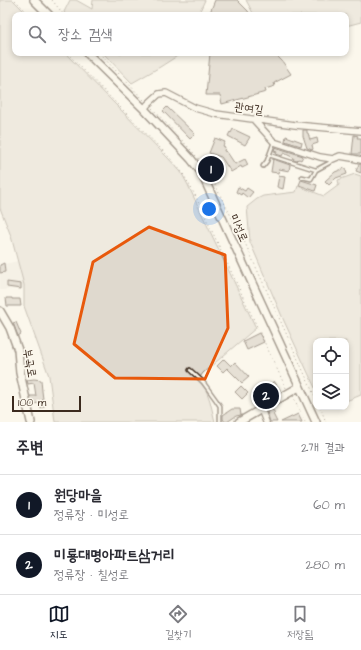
<!DOCTYPE html>
<html lang="ko">
<head>
<meta charset="utf-8">
<style>
  body { margin:0; font-family:"Architects Daughter","Poor Story",sans-serif; background:#f2f2f3; color:#2b2b33 }
  .controls { position:absolute; right:12px; bottom:12px; display:grid; overflow:hidden; border-radius:8px; box-shadow:0 2px 6px #0003 }
  .controls button { width:36px; height:36px; display:grid; place-items:center; padding:0; border:0; border-bottom:1px solid #e1e1e2; background:#fff; color:#2b2b33; font:20px sans-serif }
  .scale { position:absolute; left:12px; bottom:10px; width:69px; box-sizing:border-box; padding-left:4px; border:2px solid #3b2a1e; border-top:0; font-size:11px; line-height:14px; white-space:nowrap; color:#3b2a1e; -webkit-text-stroke:3px #fbf7ec; paint-order:stroke }
  .you { position:absolute; left:209px; top:209px; width:14px; height:14px; margin:-10px; border:3px solid #fff; border-radius:50%; background:#1a73e8; box-shadow:0 0 0 6px #1a73e833 }
  .badge { display:grid; place-items:center; width:26px; height:26px; border-radius:50%; background:#111827; color:#fff; font-size:13px; font-weight:700 }
  .pin { position:absolute; translate:-50% -50%; border:2px solid #fff; box-shadow:0 1px 4px #0006 }
  .list { margin:0; padding:0; list-style:none }
  h2 { display:flex; justify-content:space-between; align-items:center; height:52px; margin:0; padding:0 16px; font-size:17px }
  h2 small { font-size:13px; font-weight:400; color:#7c7c81 }
  .list li { display:grid; grid-template-columns:26px 1fr auto; gap:12px; align-items:center; box-sizing:border-box; height:60px; padding:0 16px; border-top:1px solid #e1e1e2 }
  .list b { display:block; font-size:15px; white-space:nowrap }
  .list p { margin:0; font-size:13px; white-space:nowrap; color:#7c7c81 }
  .list em { font-size:13px; font-style:normal; color:#7c7c81 }
  .icon { flex:none; width:22px; height:22px; fill:none; stroke:currentColor; stroke-width:2; stroke-linecap:round; stroke-linejoin:round }
  .map { position:relative; flex:none; width:361px; height:422px; overflow:hidden }
  .search { position:absolute; background:#fff; box-shadow:0 2px 6px #0003; left:12px; right:12px; top:12px; height:44px; display:flex; align-items:center; gap:10px; box-sizing:border-box; padding:0 14px; border-radius:8px; color:#7c7c81; font-size:15px }
  .sheet { height:172px; background:#fff }
  nav { display:flex; justify-content:space-around; align-items:center; box-sizing:border-box; height:56px; border-top:1px solid #e1e1e2; background:#fff; font-size:11px; color:#7c7c81 }
  nav a { display:grid; justify-items:center; gap:2px }
  nav .on { color:#111827 }
  .map>svg:first-child { display:block }
  .built { fill:#ede8dd }
  .green { fill:#dfd9ce; stroke:#8d8276 }
  .building { fill:#ccc4b9; stroke:#3b2a1e }
  .lines { fill:none; stroke-linecap:round; stroke-linejoin:round }
  .service-casing { stroke:#3b2a1e; stroke-width:5.5 }
  .minor-casing { stroke:#3b2a1e; stroke-width:8 }
  .tertiary-casing { stroke:#3b2a1e; stroke-width:10 }
  .path { stroke:#3b2a1e; stroke-width:1; stroke-dasharray:1 3; stroke-linecap:butt }
  .service { stroke:#fbf7ec; stroke-width:2.5 }
  .minor { stroke:#fbf7ec; stroke-width:5.5 }
  .tertiary { stroke:#fbf7ec; stroke-width:7 }
  .marked { fill:none; stroke:#e8590c; stroke-width:3; stroke-linejoin:round }
  .labels { text-anchor:middle; stroke-width:3.5; stroke-linejoin:round; paint-order:stroke }
  .street-label { font-size:12px; fill:#3b2a1e; stroke:#fbf7ec }
</style>
</head>
<body>
<div class="map">
<svg width="361" height="422" viewBox="0 0 361 422">
  <rect width="100%" height="100%" fill="#fbf7ec"/>
  <filter id="ink" filterUnits="userSpaceOnUse"><feTurbulence type="fractalNoise" baseFrequency=".025" numOctaves="2"/><feDisplacementMap in="SourceGraphic" scale="8" xChannelSelector="R" yChannelSelector="G"/><feConvolveMatrix kernelMatrix="1 2 1 2 8 2 1 2 1" color-interpolation-filters="sRGB"/></filter>
  <g filter="url(#ink)">
    <path class="built" d="M18 261 24 285 22 289 0 290V265Z"/>
    <path class="green" d="M0 0H13L28 15H15V53H65L168 158 181 172 188 185 256 328 203 373 198 380 206 390 210 401 215 422H55L49 376 24 306V285L11 236 0 208Z
      M70 0H76L92 9 93 0H205L198 15H66L64 12Z
      M246 0H361V22L346 26V15H254Z
      M103 53H182L160 67 132 83Z
      M355 174 361 176V395L346 401V341H316V390L284 321 250 242 247 207 257 199 263 196 296 192 298 186 324 196 339 185 338 180Z"/>
    <path class="building" d="M215 0H237L248 11 250 15H209Z
      M210 53H274L282 61 291 74 274 83 275 86 265 89 266 92 222 104 220 95H206Z
      M167 107 195 134 190 139 163 111Z
      M233 129 250 137 245 145 228 136 230 132 231 133Z
      M303 130H307V133H308L310 140 317 138 318 143 312 145 313 149 312 150 307 148 303 136Z
      M354 135 358 136 357 138H361V154H352Z
      M286 136 302 142 301 146 285 141Z
      M215 138 225 142 223 146 225 147 224 151 227 152 235 164 245 159 248 165 242 168 241 166 231 172 221 157 209 153Z
      M275 147 303 156 301 160 299 159 297 161 293 160 294 158 284 153 283 154 282 156 276 154 277 152 274 151Z
      M273 159 290 165 289 171 279 169 278 173 271 172Z
      M359 164H361V173L356 171Z
      M345 168 347 174 336 178 329 185 325 181 335 172Z
      M279 176 285 177 283 189 277 187Z
      M301 180 317 185 315 191 299 185Z
      M238 187 245 191 247 188 253 192 248 198 242 193 241 195 236 192Z
      M4 263 5 272 0 273V265Z
      M7 282 21 284V289L7 287Z
      M6 298H12V299H20L21 306H7Z
      M16 322 21 334 18 336 13 323Z
      M259 333 264 342 247 350 243 341Z
      M224 359 231 366 235 362 249 377 242 383 227 368 223 372 217 366Z
      M34 379 41 380 42 391 44 407 40 408 39 403 32 404 30 396H36L34 383 28 384 27 380Z
      M274 381 280 390 268 398 263 390Z
      M241 386 248 393 242 399 235 392Z
      M232 409H240L241 415 236 416 227 422H225L223 419V415Z
      M272 409 275 413 273 414 277 422H270L267 412Z
      M298 414 302 422H281Z"/>
    <g class="lines">
      <defs>
        <path id="service" d="M269 155 316 170 329 163 332 160
          M263 166 267 161 274 142
          M302 177 311 179 316 170
          M190 370 203 382 216 400 220 406V422"/>
        <path id="minor" d="M144 109 148 104 159 94 166 93 195 108 216 114 295 125 361 131
          M254 120 274 142 320 157 333 159 340 156 352 158 361 160
          M261 409 266 422"/>
        <path id="tertiary" d="M34 0 49 15
          M87 53 144 109 191 159 201 172 316 422
          M0 311 10 328 18 350 20 373 31 422
          M239 422 299 387"/>
      </defs>
      <use href="#service" class="service-casing"/>
      <use href="#minor" class="minor-casing"/>
      <use href="#tertiary" class="tertiary-casing"/>
      <path class="path" d="M15 0 30 15
        M52 0 64 15
        M67 53 170 158 182 172 195 195 286 388
        M99 53 144 100
        M152 108 191 150 206 168 245 243 316 399
        M293 396 305 422
        M320 407 326 422"/>
      <use href="#service" class="service"/>
      <use href="#minor" class="minor"/>
      <use href="#tertiary" class="tertiary"/>
    </g>
  </g>
  <path d="M0 0H361V422H0ZM149 227 225 255 228 328 205 379 115 378 74 344 93 262Z" fill="#fbf7ec" fill-opacity=".55" fill-rule="evenodd"/>
  <path class="marked" d="M149 227 225 255 228 328 205 379 115 378 74 344 93 262Z"/>
  <g class="labels">
    <g class="street-label">
      <text transform="translate(249 108) rotate(8)" y="4">관여길</text>
      <text transform="translate(239 228) rotate(66)" y="4">미성로</text>
      <text transform="translate(30 363) rotate(80)" y="4">부곡로</text>
    </g>
  </g>
</svg>
<div class="controls">
<button><svg class="icon" aria-label="locate" viewBox="0 0 24 24"><circle cx="12" cy="12" r="6"/><path d="M12 2v4M12 18v4M2 12h4M18 12h4"/></svg></button>
<button><svg class="icon" aria-label="layers" viewBox="0 0 24 24"><path d="M12 4l9 5-9 5-9-5zM3 14l9 5 9-5"/></svg></button>
</div>
<div class="scale">100 m</div>
<div class="you"></div>
<div class="pin badge" style="left:211px;top:169px">1</div>
<div class="pin badge" style="left:266px;top:396px">2</div>
<div class="search"><svg class="icon" aria-label="search" viewBox="0 0 24 24"><circle cx="10" cy="10" r="6"/><path d="M15 15l6 6"/></svg>장소 검색</div>
</div>
<section class="sheet">
<h2>주변<small>2개 결과</small></h2>
<ul class="list">
<li><span class="badge">1</span><div><b>원당마을</b><p>정류장 · 미성로</p></div><em>60 m</em></li>
<li><span class="badge">2</span><div><b>미룡대명아파트삼거리</b><p>정류장 · 칠성로</p></div><em>280 m</em></li>
</ul>
</section>
<nav>
<a class="on"><svg class="icon" aria-label="map" viewBox="0 0 24 24"><path d="M3 6l6-2 6 2 6-2v14l-6 2-6-2-6 2zM9 4v14M15 6v14"/></svg>지도</a>
<a><svg class="icon" aria-label="directions" viewBox="0 0 24 24"><path d="M12 3l9 9-9 9-9-9zM9 14v-3h6M13 9l2 2-2 2"/></svg>길찾기</a>
<a><svg class="icon" aria-label="saved" viewBox="0 0 24 24"><path d="M7 4h10v16l-5-4-5 4z"/></svg>저장됨</a>
</nav>
</body>
</html>
